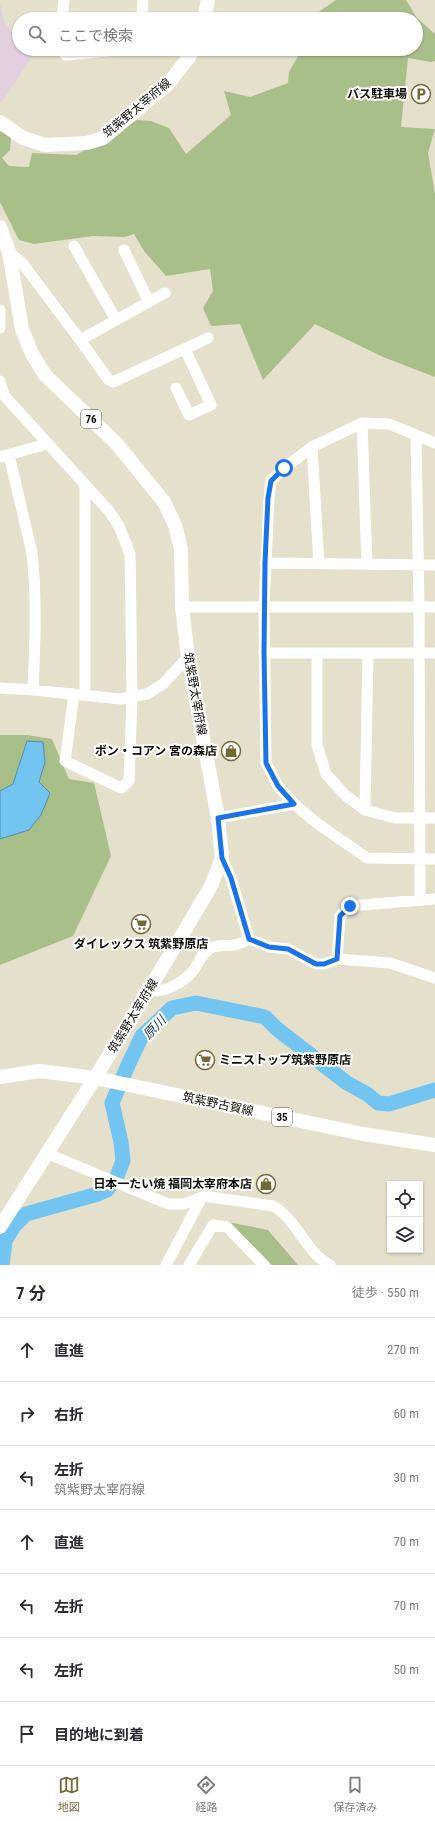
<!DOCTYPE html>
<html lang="ja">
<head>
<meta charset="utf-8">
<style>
  body { margin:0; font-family:"Roboto Condensed","Noto Sans JP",sans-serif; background:#f2f2f3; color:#2b2b33 }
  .controls { position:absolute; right:12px; bottom:12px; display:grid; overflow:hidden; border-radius:0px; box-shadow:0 1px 3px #0004 }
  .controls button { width:36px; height:36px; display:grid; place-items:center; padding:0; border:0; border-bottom:1px solid #e1e1e2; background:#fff; color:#2b2b33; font:20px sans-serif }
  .stop { position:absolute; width:12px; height:12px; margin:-9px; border:3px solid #1a73e8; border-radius:50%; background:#fff }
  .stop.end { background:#1a73e8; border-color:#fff; box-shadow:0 1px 4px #0008 }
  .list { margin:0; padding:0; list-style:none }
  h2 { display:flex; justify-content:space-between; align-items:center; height:52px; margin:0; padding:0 16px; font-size:17px }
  h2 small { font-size:13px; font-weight:400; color:#7c7c81 }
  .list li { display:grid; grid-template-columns:26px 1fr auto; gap:12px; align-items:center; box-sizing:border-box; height:64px; padding:0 16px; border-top:1px solid #e1e1e2 }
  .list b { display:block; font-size:15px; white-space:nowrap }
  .list p { margin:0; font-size:13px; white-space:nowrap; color:#7c7c81 }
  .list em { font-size:13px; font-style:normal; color:#7c7c81 }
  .icon { flex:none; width:22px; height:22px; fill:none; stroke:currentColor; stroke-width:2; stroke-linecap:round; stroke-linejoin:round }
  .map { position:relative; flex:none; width:435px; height:1265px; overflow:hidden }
  .search { position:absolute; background:#fff; box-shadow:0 1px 3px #0004; left:12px; right:12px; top:12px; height:44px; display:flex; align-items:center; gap:10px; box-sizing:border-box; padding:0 14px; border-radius:22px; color:#7c7c81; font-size:15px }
  .sheet { height:500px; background:#fff }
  nav { display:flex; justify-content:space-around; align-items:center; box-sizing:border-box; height:56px; border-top:1px solid #e1e1e2; background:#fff; font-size:11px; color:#7c7c81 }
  nav a { display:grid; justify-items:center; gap:2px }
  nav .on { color:#746835 }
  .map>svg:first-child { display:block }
  .education { fill:#e3cfdd }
  .green { fill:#a9bf8a }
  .water { fill:#72c5f0; stroke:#548eaa }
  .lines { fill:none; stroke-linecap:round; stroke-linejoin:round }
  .river { stroke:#72c5f0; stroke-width:15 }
  .minor { stroke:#fff; stroke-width:11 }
  .major { stroke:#fff; stroke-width:14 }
  .route { stroke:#1a73e8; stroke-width:5 }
  .labels { text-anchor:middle; stroke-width:4; stroke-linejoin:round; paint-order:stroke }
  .shield { fill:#fff; stroke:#565551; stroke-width:1 }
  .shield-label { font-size:11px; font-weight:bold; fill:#0d0c06 }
  .poi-label { font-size:12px; font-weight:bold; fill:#0d0c06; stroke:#fff; text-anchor:end }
  .street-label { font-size:12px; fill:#0d0c06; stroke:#fff }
  .water-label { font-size:13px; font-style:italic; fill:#0e3446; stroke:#fff }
</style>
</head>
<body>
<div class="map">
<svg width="435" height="1265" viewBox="0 0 435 1265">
  <rect width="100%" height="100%" fill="#e4e0cc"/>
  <path class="education" d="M0 3 4 22 19 39V49H28L33 55 2 102 0 101Z"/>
  <path class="green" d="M336 0H406L417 18 435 34V61L431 62 408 58 401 127 435 129 428 153 435 194V377L383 357 315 324 263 380 240 324 211 326 203 308 213 291 210 269 166 276 144 251 134 234 125 237 93 236 34 244 19 240 0 202V131L11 136 10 150 2 158 9 166 29 167 32 153 76 155 137 120 151 121 169 128 186 154 231 115 224 91 250 97 288 83 289 72 302 49H416V19H313L314 15Z
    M0 735H27L52 739 69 779 94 783 111 856 73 936 0 965Z
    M228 1222 268 1230 298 1265H272Z"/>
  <path class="water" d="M27 741 43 742 45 762 39 782 50 793 41 815 29 830 0 839V791L13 784Z"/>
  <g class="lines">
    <path class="river" d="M2 1265 5 1241 14 1226 26 1214 98 1194 107 1190 117 1176 123 1161 121 1142 112 1103 129 1063 142 1036 172 1008 196 1003 265 1017 277 1029 347 1083 367 1094 378 1103 389 1104 435 1090"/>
    <path class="minor" d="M62 19 64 0
      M142 19 143 0
      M60 49 66 55 129 49
      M74 246 116 320
      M124 250 149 302
      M9 252 23 264 80 340 165 293
      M0 310V328
      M80 340 108 379 113 382 208 338
      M0 381 4 395 10 402 109 511 119 526 130 554 132 697 129 781 121 788 65 761 74 694
      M176 388 189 415 211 405 185 349
      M362 423 367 564
      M416 435 419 607 420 899
      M435 443 389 424 362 423 312 447 284 468 271 481 269 498 264 606 266 763 278 786 294 804 318 824 367 858 435 859
      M312 447 319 564
      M9 455 32 553C37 598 35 644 33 690
      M0 457 47 444
      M265 563 435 565
      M182 607H435
      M264 653H435
      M317 653V745L326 774 345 795 365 810 395 818H435
      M0 688 33 690 121 699 147 694 163 684 188 657
      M85 695V485
      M365 810 368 653
      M218 818 294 804
      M222 858 231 878 249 939 269 947 288 949 316 964H325L337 959 390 963 435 978
      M337 959 340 916 350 906 435 899
      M149 990C164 994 182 983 192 972 199 964 201 953 211 948 220 944 229 947 238 944 242 943 246 941 249 939
      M46 1153 168 1204H184L204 1196 273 1206C297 1219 305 1252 330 1265
      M166 1265 202 1197
      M189 1265 213 1225 227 1227 264 1265"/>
    <path class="major" d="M204 19 208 0
      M0 122 23 138 45 145 87 143 103 138 169 83 189 57 193 49
      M0 227 9 252 22 329 32 354 45 375 116 443 164 502 175 525 181 549 182 607 188 657 218 818 222 858 211 886 182 935 95 1078 0 1227
      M0 1077 39 1071 95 1078 363 1134 435 1145"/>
  </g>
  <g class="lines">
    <path class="route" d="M284 468 271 481 268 498 265 563 264 653 266 763 278 786 294 804 218 818 222 858 231 878 249 939 269 947 288 949 316 964H324L337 959 340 916 350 906"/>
  </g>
  <defs>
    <symbol id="parking-ring" viewBox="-11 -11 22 22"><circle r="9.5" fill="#fff" stroke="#746835" stroke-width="1.5"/><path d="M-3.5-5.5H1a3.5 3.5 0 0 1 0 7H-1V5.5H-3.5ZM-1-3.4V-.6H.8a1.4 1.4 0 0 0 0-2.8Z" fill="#746835"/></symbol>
    <symbol id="shop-ring" viewBox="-11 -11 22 22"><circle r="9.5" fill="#fff" stroke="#746835" stroke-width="1.5"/><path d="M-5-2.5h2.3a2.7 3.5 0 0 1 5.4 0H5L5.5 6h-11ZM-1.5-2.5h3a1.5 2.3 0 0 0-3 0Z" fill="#746835"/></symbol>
    <symbol id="supermarket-ring" viewBox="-11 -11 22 22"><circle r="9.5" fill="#fff" stroke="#746835" stroke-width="1.5"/><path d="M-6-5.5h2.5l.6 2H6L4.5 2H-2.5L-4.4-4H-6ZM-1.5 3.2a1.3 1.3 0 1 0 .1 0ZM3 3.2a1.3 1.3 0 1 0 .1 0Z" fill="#746835"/></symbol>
  </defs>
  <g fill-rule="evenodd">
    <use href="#parking-ring" x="410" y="83" width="22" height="22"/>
    <use href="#shop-ring" x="220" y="740" width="22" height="22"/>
    <use href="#supermarket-ring" x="130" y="913" width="22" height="22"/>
    <use href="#supermarket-ring" x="194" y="1049" width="22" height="22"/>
    <use href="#shop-ring" x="255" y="1173" width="22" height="22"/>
  </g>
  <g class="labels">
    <g class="shield">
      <rect x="81" y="410" width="20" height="18" rx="3"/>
      <rect x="272" y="1108" width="20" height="18" rx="3"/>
    </g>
    <g class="shield-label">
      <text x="91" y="423">76</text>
      <text x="282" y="1121">35</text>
    </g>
    <g class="poi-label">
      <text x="407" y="98">バス駐車場</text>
      <text x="217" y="755">ボン・コアン 宮の森店</text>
      <text x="141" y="948" text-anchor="middle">ダイレックス 筑紫野原店</text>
      <text x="219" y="1064" text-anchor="start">ミニストップ筑紫野原店</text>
      <text x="252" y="1188">日本一たい焼 福岡太宰府本店</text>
    </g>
    <g class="street-label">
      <text transform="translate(137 108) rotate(-40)" y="4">筑紫野太宰府線</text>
      <text transform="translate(195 694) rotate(80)" y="4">筑紫野太宰府線</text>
      <text transform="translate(133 1016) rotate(-59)" y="4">筑紫野太宰府線</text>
      <text transform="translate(218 1104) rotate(12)" y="4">筑紫野古賀線</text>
    </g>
    <g class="water-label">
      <text transform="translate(154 1027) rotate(-47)" y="5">原川</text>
    </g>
  </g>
</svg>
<div class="controls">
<button><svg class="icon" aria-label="locate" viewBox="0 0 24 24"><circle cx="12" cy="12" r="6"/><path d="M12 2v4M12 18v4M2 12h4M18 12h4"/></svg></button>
<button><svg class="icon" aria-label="layers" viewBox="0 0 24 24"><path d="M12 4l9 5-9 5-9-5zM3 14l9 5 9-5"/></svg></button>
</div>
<div class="stop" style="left:284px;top:468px"></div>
<div class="stop end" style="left:350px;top:906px"></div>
<div class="search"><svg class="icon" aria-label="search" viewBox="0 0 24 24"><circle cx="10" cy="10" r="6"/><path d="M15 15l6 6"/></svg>ここで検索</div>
</div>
<section class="sheet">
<h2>7 分<small>徒歩 · 550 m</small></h2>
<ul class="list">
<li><svg class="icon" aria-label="ahead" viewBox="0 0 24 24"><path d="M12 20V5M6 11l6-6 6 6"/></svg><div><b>直進</b></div><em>270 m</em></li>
<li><svg class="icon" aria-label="right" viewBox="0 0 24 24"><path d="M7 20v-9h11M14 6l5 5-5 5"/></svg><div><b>右折</b></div><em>60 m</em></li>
<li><svg class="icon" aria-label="left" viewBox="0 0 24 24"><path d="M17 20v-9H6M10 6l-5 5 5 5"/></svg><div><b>左折</b><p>筑紫野太宰府線</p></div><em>30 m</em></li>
<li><svg class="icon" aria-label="ahead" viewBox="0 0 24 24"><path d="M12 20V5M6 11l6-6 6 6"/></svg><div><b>直進</b></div><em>70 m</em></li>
<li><svg class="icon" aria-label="left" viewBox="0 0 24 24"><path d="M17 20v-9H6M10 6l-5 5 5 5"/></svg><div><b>左折</b></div><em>70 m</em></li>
<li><svg class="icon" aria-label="left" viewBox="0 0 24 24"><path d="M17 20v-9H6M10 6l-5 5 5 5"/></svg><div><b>左折</b></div><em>50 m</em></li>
<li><svg class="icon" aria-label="arrive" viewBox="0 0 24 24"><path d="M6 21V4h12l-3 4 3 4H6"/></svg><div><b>目的地に到着</b></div></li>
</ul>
</section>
<nav>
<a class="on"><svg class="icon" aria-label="map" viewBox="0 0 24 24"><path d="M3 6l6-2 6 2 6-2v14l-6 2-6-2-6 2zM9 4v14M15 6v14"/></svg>地図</a>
<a><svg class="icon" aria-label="directions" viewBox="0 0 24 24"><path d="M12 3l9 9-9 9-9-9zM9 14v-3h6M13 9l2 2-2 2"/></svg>経路</a>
<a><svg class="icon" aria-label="saved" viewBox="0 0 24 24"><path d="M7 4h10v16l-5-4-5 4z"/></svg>保存済み</a>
</nav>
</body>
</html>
